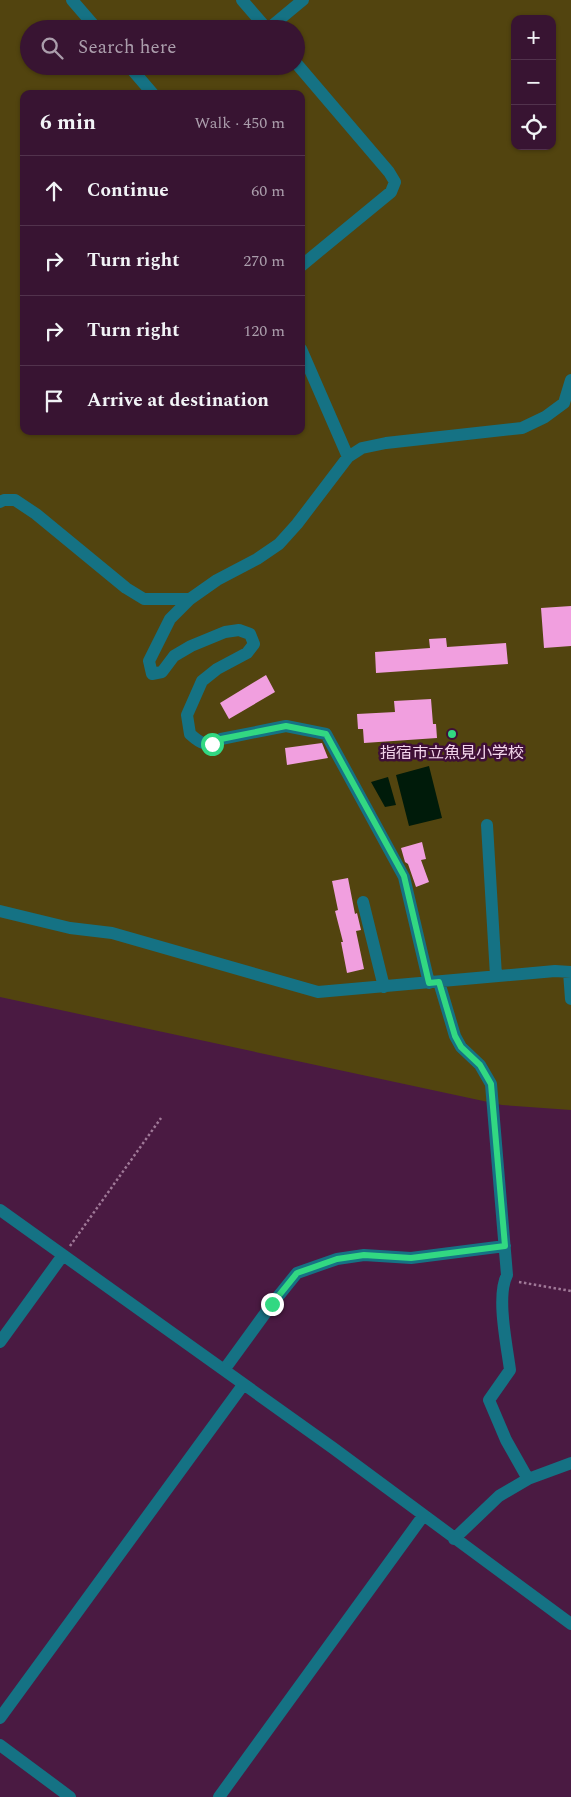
<!DOCTYPE html>
<html lang="en">
<head>
<meta charset="utf-8">
<style>
  body { margin:0; font-family:Spectral,"Noto Sans JP",serif; background:#3f1d3a; color:#f1f3f6 }
  .controls { position:absolute; right:15px; top:15px; display:grid; overflow:hidden; border-radius:10px; box-shadow:0 1px 4px #0004 }
  .controls button { width:45px; height:45px; display:grid; place-items:center; padding:0; border:0; border-bottom:1px solid #52334d; background:#381432; color:#f1f3f6; font:25px sans-serif }
  .stop { position:absolute; width:15px; height:15px; margin:-11px; border:4px solid #32d882; border-radius:50%; background:#fff }
  .stop.end { background:#32d882; border-color:#fff; box-shadow:0 1px 5px #0008 }
  .list { margin:0; padding:0; list-style:none }
  h2 { display:flex; justify-content:space-between; align-items:center; height:65px; margin:0; padding:0 20px; font-size:21px }
  h2 small { font-size:16px; font-weight:400; color:#ab9eac }
  .list li { display:grid; grid-template-columns:32px 1fr auto; gap:15px; align-items:center; box-sizing:border-box; height:70px; padding:0 20px; border-top:1px solid #52334d }
  .list b { display:block; font-size:19px; white-space:nowrap }
  .list em { font-size:16px; font-style:normal; color:#ab9eac }
  .icon { flex:none; width:28px; height:28px; fill:none; stroke:currentColor; stroke-width:2; stroke-linecap:round; stroke-linejoin:round }
  .map { position:relative; flex:none; width:571px; height:1797px; overflow:hidden }
  .search { position:absolute; background:#381432; box-shadow:0 1px 4px #0004; left:20px; top:20px; width:285px; height:55px; display:flex; align-items:center; gap:12px; box-sizing:border-box; padding:0 18px; border-radius:28px; color:#ab9eac; font-size:19px }
  .panel { position:absolute; background:#381432; box-shadow:0 1px 4px #0004; left:20px; top:90px; width:285px; height:345px; border-radius:10px }
  .map>svg:first-child { display:block }
  .green { fill:#52440f; fill-rule:evenodd }
  .water { fill:#001b0a }
  .building { fill:#f19fdf }
  .lines { fill:none; stroke-linecap:round; stroke-linejoin:round }
  .path { stroke:#9f7897; stroke-width:2.5; stroke-dasharray:2.5 2.5; stroke-linecap:butt }
  .minor { stroke:#157284; stroke-width:12 }
  .route { stroke:#32d882; stroke-width:6 }
  .poi-dot { fill:#32d882; stroke:#3f0f37; stroke-width:2 }
  .labels { text-anchor:middle; stroke-width:5; stroke-linejoin:round; paint-order:stroke }
  .poi-label { font-size:16px; fill:#f3d5eb; stroke:#3f0f37 }
</style>
</head>
<body>
<div class="map">
<svg width="571" height="1797" viewBox="0 0 571 1797">
  <rect width="100%" height="100%" fill="#4a1a42"/>
  <path class="green" d="M0 0H571V1110L502 1105 0 997ZM515 19H552V146H515ZM29 29H296V66H29ZM24 94H301V431H24Z"/>
  <path class="water" d="M429 766 442 818 409 826 396 775Z
    M388 777 396 805 385 807 371 782Z"/>
  <path class="building" d="M571 606V646L544 648 541 608Z
    M446 638 447 647 506 643 508 664 376 673 375 652 430 648 429 639Z
    M266 675 275 692 229 719 220 703Z
    M431 699 433 724H436L437 738 364 743 363 729H358L357 714 395 712 394 701Z
    M322 743 328 758 287 765 285 748Z
    M422 842 426 859 421 860 429 882 416 887 408 864 405 862 401 848Z
    M348 878 355 914 357 913 361 930 356 931 364 969 347 973 341 942H343L335 911 338 910 332 881Z"/>
  <g class="lines">
    <path class="path" d="M70 1246 161 1118
      M519 1282 571 1291"/>
    <path class="minor" d="M72 0 97 29
      M242 0 267 29
      M268 29 303 0
      M296 63 389 172 395 182 391 192 301 266
      M129 66 153 94
      M301 349 348 457
      M0 502 4 500H15L36 514 126 588 144 599H190
      M487 825 496 976
      M363 902 384 987
      M0 911 70 928 112 933 318 992 555 971 571 972
      M569 972 571 999
      M439 982 455 1036 461 1047 480 1065 491 1084 507 1275C496 1296 507 1346 510 1370L489 1400 506 1440 528 1479
      M429 983 404 877 326 734 286 726 221 739C206 747 201 744 190 734L187 715 202 681 217 669 247 653 254 644 250 634 239 630 225 632 191 646 174 656 162 672 152 674 149 661 170 619 190 599 217 580 257 559 279 544 297 524 348 457 362 448 386 443 522 428 545 417 564 403 571 380
      M0 1210 333 1448 571 1624
      M0 1342 63 1255
      M224 1370 272 1304 297 1273 337 1259 364 1255 411 1258 505 1246
      M454 1539 499 1496 528 1479 571 1463
      M0 1718 243 1385
      M0 1745 70 1797
      M219 1797 423 1516"/>
  </g>
  <g class="lines">
    <path class="route" d="M212 744 221 739 286 726 326 734 404 876 429 983 439 982 455 1036 461 1047 480 1065 491 1084 505 1246 411 1258 364 1255 337 1259 297 1273 272 1304"/>
  </g>
  <circle class="poi-dot" cx="452" cy="734" r="5"/>
  <g class="labels">
    <g class="poi-label">
      <text x="452" y="758">指宿市立魚見小学校</text>
    </g>
  </g>
</svg>
<div class="controls">
<button>+</button>
<button>−</button>
<button><svg class="icon" aria-label="locate" viewBox="0 0 24 24"><circle cx="12" cy="12" r="6"/><path d="M12 2v4M12 18v4M2 12h4M18 12h4"/></svg></button>
</div>
<div class="stop" style="left:212px;top:744px"></div>
<div class="stop end" style="left:272px;top:1304px"></div>
<div class="search"><svg class="icon" aria-label="search" viewBox="0 0 24 24"><circle cx="10" cy="10" r="6"/><path d="M15 15l6 6"/></svg>Search here</div>
<section class="panel">
<h2>6 min<small>Walk · 450 m</small></h2>
<ul class="list">
<li><svg class="icon" aria-label="ahead" viewBox="0 0 24 24"><path d="M12 20V5M6 11l6-6 6 6"/></svg><div><b>Continue</b></div><em>60 m</em></li>
<li><svg class="icon" aria-label="right" viewBox="0 0 24 24"><path d="M7 20v-9h11M14 6l5 5-5 5"/></svg><div><b>Turn right</b></div><em>270 m</em></li>
<li><svg class="icon" aria-label="right" viewBox="0 0 24 24"><path d="M7 20v-9h11M14 6l5 5-5 5"/></svg><div><b>Turn right</b></div><em>120 m</em></li>
<li><svg class="icon" aria-label="arrive" viewBox="0 0 24 24"><path d="M6 21V4h12l-3 4 3 4H6"/></svg><div><b>Arrive at destination</b></div></li>
</ul>
</section>
</div>
</body>
</html>
